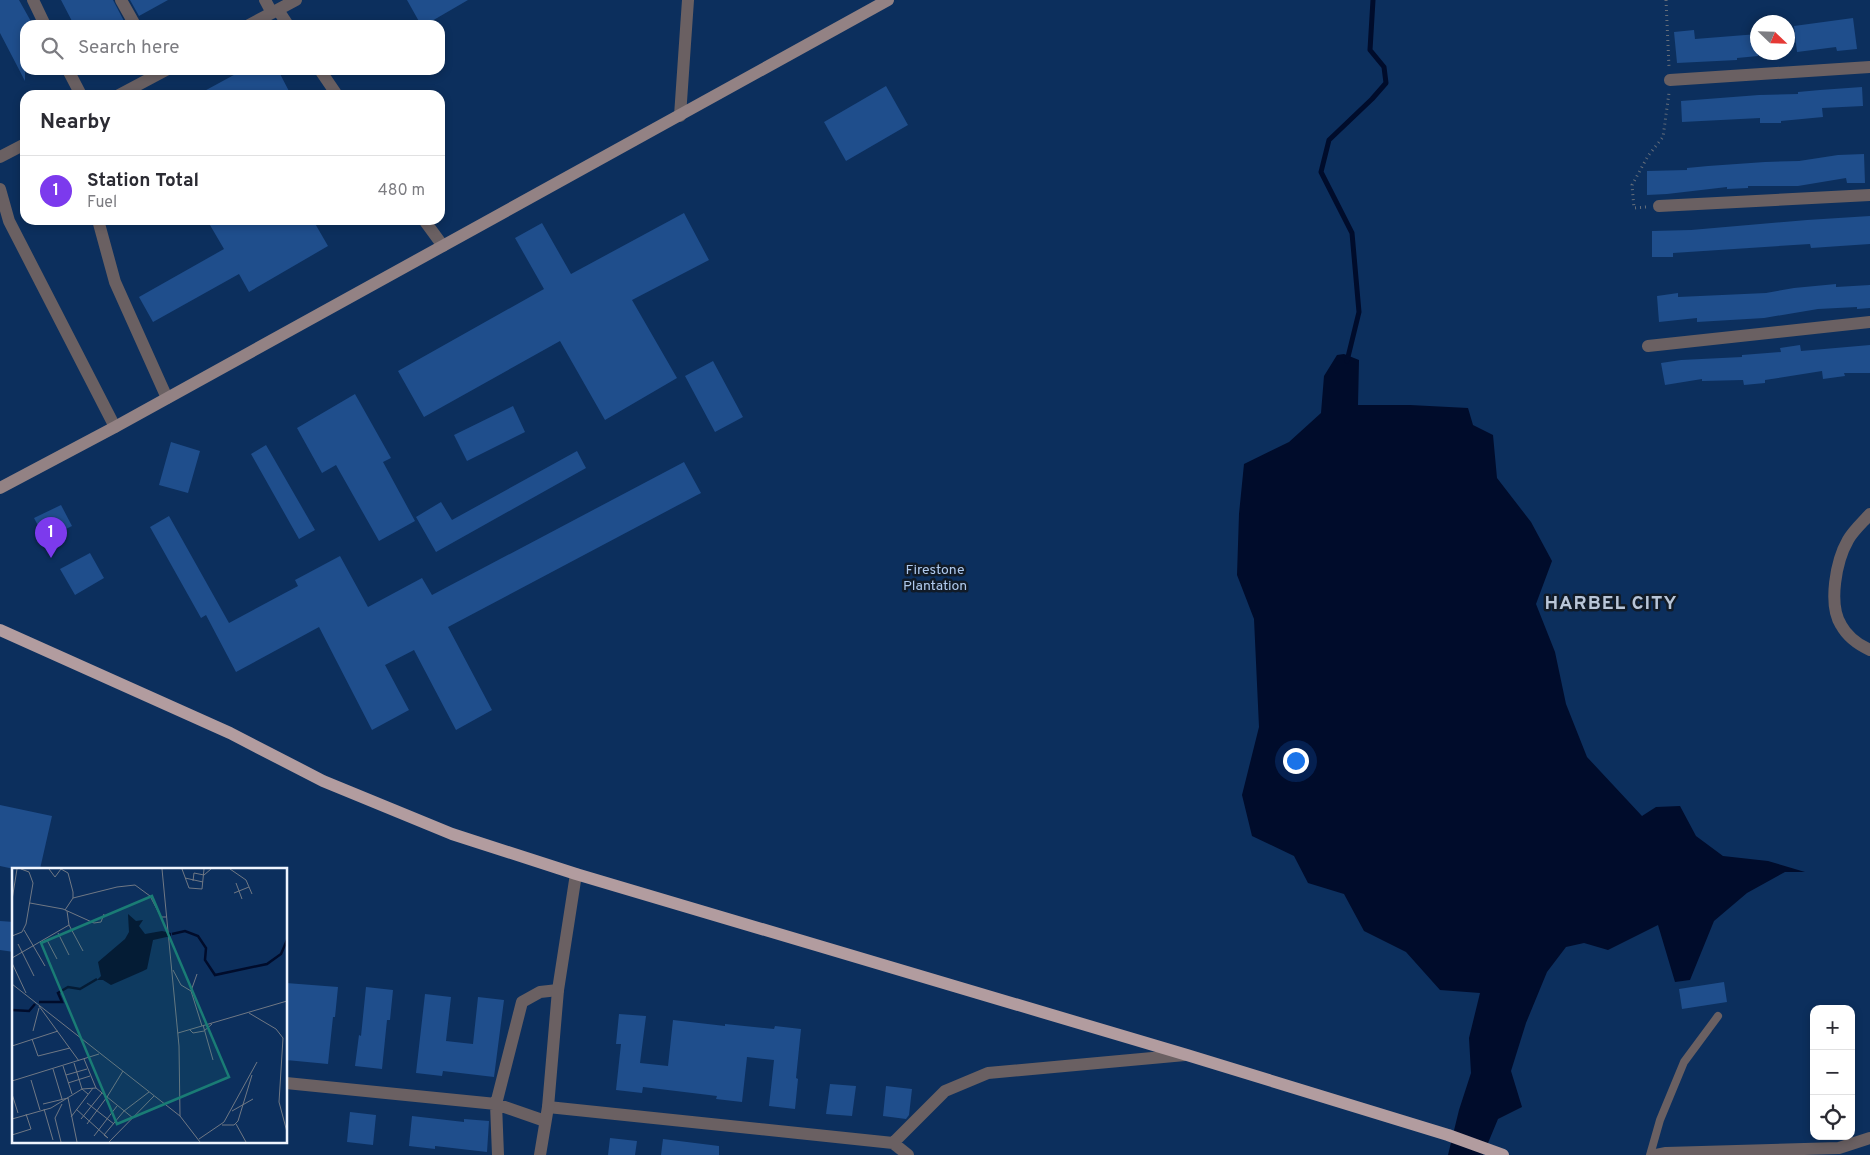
<!DOCTYPE html>
<html lang="en">
<head>
<meta charset="utf-8">
<style>
  body { margin:0; font-family:Overpass,sans-serif; background:#f2f2f3; color:#2b2b33 }
  .controls { position:absolute; right:15px; bottom:15px; display:grid; overflow:hidden; border-radius:10px; box-shadow:0 2px 8px #0003 }
  .controls button { width:45px; height:45px; display:grid; place-items:center; padding:0; border:0; border-bottom:1px solid #e1e1e2; background:#fff; color:#2b2b33; font:25px sans-serif }
  .compass { position:absolute; left:1750px; top:15px; width:45px; height:45px; border-radius:50%; background:#fff; box-shadow:0 2px 8px #0003; rotate:113deg }
  .you { position:absolute; left:1295px; top:760px; width:18px; height:18px; margin:-12px; border:4px solid #fff; border-radius:50%; background:#1a73e8; box-shadow:0 0 0 8px #1a73e833 }
  .badge { display:grid; place-items:center; width:32px; height:32px; border-radius:50%; background:#7c3aed; color:#fff; font-size:16px; font-weight:700 }
  .pin { position:absolute; translate:-50% -41px; filter:drop-shadow(0 1px 2px #0008) }
  .pin::after { content:''; position:absolute; top:26px; width:18px; height:15px; background:inherit; clip-path:polygon(0 0,100% 0,50% 100%) }
  .list { margin:0; padding:0; list-style:none }
  h2 { display:flex; justify-content:space-between; align-items:center; height:65px; margin:0; padding:0 20px; font-size:21px }
  h2 small { font-size:16px; font-weight:400; color:#7c7c81 }
  .list li { display:grid; grid-template-columns:32px 1fr auto; gap:15px; align-items:center; box-sizing:border-box; height:70px; padding:0 20px; border-top:1px solid #e1e1e2 }
  .list b { display:block; font-size:19px; white-space:nowrap }
  .list p { margin:0; font-size:16px; white-space:nowrap; color:#7c7c81 }
  .list em { font-size:16px; font-style:normal; color:#7c7c81 }
  .icon { flex:none; width:28px; height:28px; fill:none; stroke:currentColor; stroke-width:2; stroke-linecap:round; stroke-linejoin:round }
  .map { position:relative; flex:none; width:1870px; height:1155px; overflow:hidden }
  .search { position:absolute; background:#fff; box-shadow:0 2px 8px #0003; left:20px; top:20px; width:425px; height:55px; display:flex; align-items:center; gap:12px; box-sizing:border-box; padding:0 18px; border-radius:15px; color:#7c7c81; font-size:19px }
  .panel { position:absolute; background:#fff; box-shadow:0 2px 8px #0003; left:20px; top:90px; width:425px; height:135px; border-radius:15px }
  .map>svg:first-child { display:block }
  .green { fill:#0c2f5d; fill-rule:evenodd }
  .water { fill:#000c2b }
  .lines { fill:none; stroke-linecap:round; stroke-linejoin:round }
  .stream { stroke:#000c2b; stroke-width:5 }
  .building { fill:#1f4e8c }
  .path { stroke:#656e7a; stroke-width:3; stroke-dasharray:1 4; stroke-linecap:butt }
  .service { stroke:#6a6062; stroke-width:8 }
  .minor { stroke:#6a6062; stroke-width:12 }
  .tertiary { stroke:#6a6062; stroke-width:12 }
  .secondary { stroke:#938284; stroke-width:12 }
  .primary { stroke:#b29c9f; stroke-width:12 }
  .labels { text-anchor:middle; stroke-width:5; stroke-linejoin:round; paint-order:stroke }
  .park-label { font-size:14px; fill:#b0caee; stroke:#111b28 }
  .district-label { font-size:19px; font-weight:bold; letter-spacing:1px; fill:#b9c6d8; stroke:#111b28 }
  .inset-river { fill:none; stroke:#000c2b; stroke-width:2.5 }
  .inset-road { fill:none; stroke:#707884; stroke-width:1 }
  .view { fill:#1a7c75; fill-opacity:0.15; stroke:#1a7c75; stroke-width:2.5 }
  .inset-edge { fill:none; stroke:#eff5ff; stroke-width:2.5 }
</style>
</head>
<body>
<div class="map">
<svg width="1870" height="1155" viewBox="0 0 1870 1155">
  <rect width="100%" height="100%" fill="#1b2532"/>
  <path class="green" d="M0 0H1870V1155H0ZM1758 22H1788V52H1758ZM25 25H440V70H25ZM25 95H440V220H25ZM14 869H286V1141H14ZM1814 1009H1851V1136H1814Z"/>
  <path class="water" d="M1344 354 1359 360 1358 405H1410L1468 408 1473 425 1493 435 1497 478 1531 522 1552 561 1536 604 1555 652 1566 704 1587 757 1642 816 1656 807 1680 806 1696 836 1723 856 1768 861 1805 872H1785L1747 893 1714 921 1690 980 1675 982 1658 925 1608 950 1584 943 1566 947 1547 972 1526 1023 1511 1071 1522 1107 1498 1119 1483 1155H1448L1459 1110 1471 1073 1469 1038 1480 993 1440 990 1406 952 1364 931 1344 894 1308 883 1294 856 1252 836 1242 795 1259 727 1254 619 1237 575 1239 514 1244 464 1289 442 1321 413 1324 376 1337 355Z"/>
  <g class="lines">
    <path class="stream" d="M1347 361 1359 312 1352 233 1321 172 1329 140 1372 99 1386 83 1384 67 1370 50 1373 0"/>
  </g>
  <path class="building" d="M0 0H19L33 25H25V81L0 33Z
    M61 0H113L125 23 122 25H74Z
    M130 0H168L139 16Z
    M407 0H468L425 25H421Z
    M1853 18 1857 49 1837 51 1836 47 1797 52 1794 26Z
    M1694 30 1695 39 1758 34V56L1737 58V60L1677 63 1674 32Z
    M243 70H278L291 95H197Z
    M886 86 908 125 846 161 824 122Z
    M1862 87 1863 106 1822 108 1823 117 1781 121V123H1760V118L1682 122 1681 101 1759 95 1798 94V92L1820 90Z
    M1864 154 1865 183H1847L1846 178 1798 186H1748V188L1727 189V187L1667 194 1647 195V171L1687 170V168L1708 166 1765 162 1799 161 1838 155Z
    M684 213 709 260 632 300 677 378 605 420 560 341 424 417 398 371 544 289 515 238 542 223 571 274Z
    M1870 216V244L1811 248 1810 244 1673 253V257H1652V231L1691 230 1807 220Z
    M207 220H313L328 246 249 292 239 274 153 322 139 297 224 249Z
    M1836 284V287L1870 285V308L1857 309V307L1818 309 1764 318 1697 322V318L1659 322 1657 296 1678 293V297L1766 293 1794 288Z
    M1800 345 1801 351 1870 345V373H1844L1845 376 1823 379 1822 371 1765 380V383L1744 385 1743 380 1702 381V379L1665 385 1661 363 1681 360 1742 357V355L1781 352 1780 348Z
    M713 361 743 417 715 432 685 376Z
    M355 394 391 458 383 462 415 521 379 541 336 465 322 473 297 428Z
    M513 406 525 432 467 461 454 435Z
    M171 442 200 451 188 493 159 485Z
    M266 445 315 530 299 539 251 454Z
    M577 451 586 468 436 552 416 517 441 502 452 520Z
    M684 462 701 493 448 627 492 710 456 730 414 650 385 665 409 710 372 730 319 627 236 672 206 615 201 618 150 527 169 516 229 623 298 586 295 580 340 556 368 607 422 578 432 595Z
    M61 505 72 526 45 539 34 518Z
    M90 553 104 578 75 595 60 569Z
    M0 805 52 816 40 869H14L0 866Z
    M0 921 14 922V952L0 950Z
    M1724 982 1727 1002 1682 1009 1679 989Z
    M286 983 338 987 335 1017H333L328 1064 286 1060Z
    M366 987 393 990 390 1020H387L382 1069 355 1066 359 1035 361 1036Z
    M425 994 451 997 446 1041 473 1044 478 997 504 1000 494 1077 443 1071 442 1076 416 1073Z
    M619 1014 646 1016 640 1063 668 1066 673 1020 725 1026V1024L774 1029 775 1026 801 1029 796 1078 798 1079 795 1109 769 1106 774 1060 747 1057 742 1102 716 1099 717 1096 643 1087 642 1093 616 1090 621 1044H616Z
    M830 1084 856 1086 852 1116 826 1114Z
    M886 1086 912 1089 909 1115 906 1119 883 1116Z
    M350 1112 376 1115 373 1145 347 1142Z
    M412 1116 464 1122V1119L489 1121 487 1152 435 1146V1149L409 1146Z
    M610 1138 637 1141 635 1155H608Z
    M663 1139 719 1146V1155H661Z"/>
  <g class="lines">
    <path class="path" d="M1666 0 1669 67
      M1646 207 1634 208 1632 185 1648 156 1663 137 1669 93"/>
    <path class="service" d="M1650 1155 1660 1120 1684 1062 1718 1016"/>
    <path class="minor" d="M33 0 45 25
      M121 0 135 25
      M265 0 272 13
      M278 10 288 25
      M249 25 296 0
      M68 70 81 95
      M320 70 337 95
      M1670 80 1870 67
      M119 95 166 70
      M680 116 688 0
      M0 157 25 144
      M0 189 9 221 115 427
      M1659 206 1870 195
      M98 220 115 282 167 398
      M424 220 443 246
      M1648 346 1870 322
      M1870 514C1863 522 1853 531 1848 540 1836 561 1828 604 1841 625 1847 636 1859 645 1870 650
      M286 1083 496 1104 545 1121
      M548 1107 893 1143 945 1091 988 1073 1185 1055
      M893 1143 908 1155
      M498 1155 496 1104 522 1002 540 992 558 990
      M1656 1155 1666 1153 1839 1148 1870 1138"/>
    <path class="tertiary" d="M540 1155 548 1107 558 990 576 874"/>
    <path class="secondary" d="M0 488 115 427 888 0"/>
    <path class="primary" d="M0 630 230 733 323 781 452 834 576 874 1187 1055 1448 1135 1503 1155"/>
  </g>
  <g class="labels">
    <g class="park-label">
      <text x="935" y="574">Firestone<tspan x="935" dy="16">Plantation</tspan></text>
    </g>
    <g class="district-label">
      <text x="1611" y="609">HARBEL CITY</text>
    </g>
  </g>
  <g transform="translate(12 868)">
    <rect width="275" height="275" fill="#1b2532"/>
    <path d="M0 1H275V274H0Z" fill="#0c2f5d"/>
    <path d="M116 46 124 53 131 52 127 58 133 66 150 63 159 65V68L141 72 135 101 131 103 99 117 91 112H85L89 108 86 94 113 71 117 64Z" fill="#000c2b"/>
    <path class="inset-river" d="M160 66 173 63 186 68 194 80 193 92 203 107 255 96 269 86 275 72M27 134H50L46 125 56 119 68 121 85 111M0 142 17 143 23 136"/>
    <path class="inset-road" d="M37 1 43 9 49 1M49 1 56 5 61 24V30L53 42M150 1 167 178 168 248M170 1 177 20 190 21 192 1M218 1 234 12 240 26M173 10 191 14M181 13 182 5 192 7 199 1M224 15 230 31M222 25 237 19M61 30 105 19 123 17 138 28 149 49H154M0 32 5 1M18 35 51 41 82 55 89 54 92 46M55 43 57 57 71 83M12 62 33 98M46 65 57 87M0 68 10 64 14 56 21 15 17 4 9 1M35 72 45 91M6 76 22 108M0 90 57 57M0 95 14 125M161 102 169 117 179 123 190 158M0 116 168 248 188 274M179 123 185 106M27 138 67 193M237 145 264 161 271 170 267 234 275 264M191 157 201 192M178 162 181 165 192 163 200 156M21 163 27 140M166 165 275 133M20 171 26 188 58 180M0 178 46 163M72 191 84 220 121 250M62 195 70 221 76 226M51 198 60 226M41 201 50 231M54 207 75 201M19 212 28 242M0 213 87 186M56 215 78 208M0 226 6 245M95 229 111 203M75 235 102 256M31 236 56 230 65 274M32 241 41 272M64 241 96 270M220 243 241 231M59 249 81 220M0 251 39 240 70 221 84 220M69 251 90 225M75 256 95 229M224 256 234 274M210 257H222L226 253 240 207M0 267 19 261 14 246M82 268 105 238M96 270 92 267 112 243 137 224M187 271 212 254 245 194M49 274 43 250 50 236M97 274 142 228"/>
    <path class="view" d="M140 28 217 209 105 256 29 75Z"/>
    <rect width="275" height="275" class="inset-edge"/>
  </g>
</svg>
<div class="controls">
<button>+</button>
<button>−</button>
<button><svg class="icon" aria-label="locate" viewBox="0 0 24 24"><circle cx="12" cy="12" r="6"/><path d="M12 2v4M12 18v4M2 12h4M18 12h4"/></svg></button>
</div>
<svg class="compass" viewBox="-18 -18 36 36"><path d="M0-13l5 13h-10z" fill="#e53935"/><path d="M0 13l5-13h-10z" fill="#7c7c81"/></svg>
<div class="you"></div>
<div class="pin badge" style="left:51px;top:558px">1</div>
<div class="search"><svg class="icon" aria-label="search" viewBox="0 0 24 24"><circle cx="10" cy="10" r="6"/><path d="M15 15l6 6"/></svg>Search here</div>
<section class="panel">
<h2>Nearby<small></small></h2>
<ul class="list">
<li><span class="badge">1</span><div><b>Station Total</b><p>Fuel</p></div><em>480 m</em></li>
</ul>
</section>
</div>
</body>
</html>
